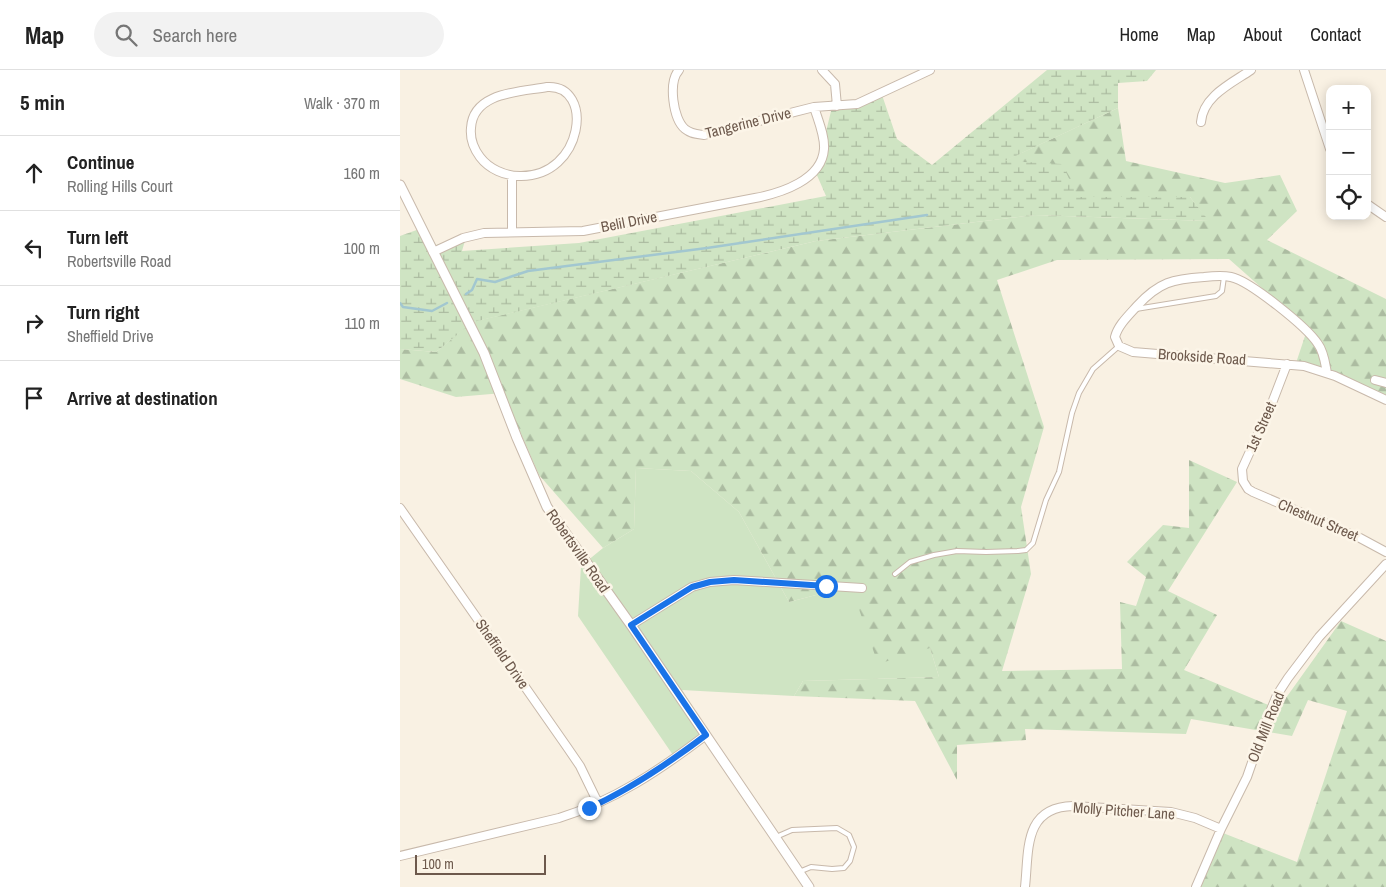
<!DOCTYPE html>
<html lang="en">
<head>
<meta charset="utf-8">
<style>
  body { margin:0; font-family:"Archivo Narrow",sans-serif; background:#f2f2f2; color:#222 }
  .controls { position:absolute; right:15px; top:15px; display:grid; overflow:hidden; border-radius:10px; box-shadow:0 2px 12px #0003 }
  .controls button { width:45px; height:45px; display:grid; place-items:center; padding:0; border:0; border-bottom:1px solid #e0e0e0; background:#fff; color:#222; font:25px sans-serif }
  .scale { position:absolute; left:15px; bottom:12px; width:131px; box-sizing:border-box; padding-left:5px; border:2px solid #6d594c; border-top:0; font-size:14px; line-height:18px; white-space:nowrap; color:#6d594c; -webkit-text-stroke:4px #fcf5e8; paint-order:stroke }
  .stop { position:absolute; width:15px; height:15px; margin:-11px; border:4px solid #1a73e8; border-radius:50%; background:#fff }
  .stop.end { background:#1a73e8; border-color:#fff; box-shadow:0 1px 5px #0008 }
  .list { margin:0; padding:0; list-style:none }
  h2 { display:flex; justify-content:space-between; align-items:center; height:65px; margin:0; padding:0 20px; font-size:21px }
  h2 small { font-size:16px; font-weight:400; color:#767676 }
  .list li { display:grid; grid-template-columns:32px 1fr auto; gap:15px; align-items:center; box-sizing:border-box; height:75px; padding:0 20px; border-top:1px solid #e0e0e0 }
  .list b { display:block; font-size:19px; white-space:nowrap }
  .list p { margin:0; font-size:16px; white-space:nowrap; color:#767676 }
  .list em { font-size:16px; font-style:normal; color:#767676 }
  .icon { flex:none; width:28px; height:28px; fill:none; stroke:currentColor; stroke-width:2; stroke-linecap:round; stroke-linejoin:round }
  .map { position:relative; flex:none; width:986px; height:817px; overflow:hidden }
  header { display:flex; align-items:center; gap:30px; box-sizing:border-box; height:70px; padding:0 25px; background:#fff; border-bottom:1px solid #e0e0e0 }
  header strong { font-size:24px }
  nav { display:flex; gap:28px; margin-inline-start:auto; font-size:18px }
  .search { width:350px; height:45px; background:#f2f2f2; display:flex; align-items:center; gap:12px; box-sizing:border-box; padding:0 18px; border-radius:28px; color:#767676; font-size:19px }
  main { display:flex }
  aside { flex:1; background:#fff }
  .map>svg:first-child { display:block }
  .green { fill:#cfe4c3 }
  .forest { fill:url(#forest-firs) }
  .wetland { fill:url(#wetland-marsh) }
  .lines { fill:none; stroke-linecap:round; stroke-linejoin:round }
  .stream { stroke:#a2c7d0; stroke-width:2.5 }
  .service-casing { stroke:#c8b9ab; stroke-width:6 }
  .minor-casing { stroke:#c8b9ab; stroke-width:10 }
  .tertiary-casing { stroke:#c8b9ab; stroke-width:11 }
  .service { stroke:#fff; stroke-width:4 }
  .minor { stroke:#fff; stroke-width:8 }
  .tertiary { stroke:#fff; stroke-width:9 }
  .route { stroke:#1a73e8; stroke-width:6 }
  .labels { text-anchor:middle; stroke-width:5; stroke-linejoin:round; paint-order:stroke }
  .street-label { font-size:15px; fill:#6d594c; stroke:#fcf5e8 }
</style>
</head>
<body>
<header>
<strong>Map</strong>
<div class="search"><svg class="icon" aria-label="search" viewBox="0 0 24 24"><circle cx="10" cy="10" r="6"/><path d="M15 15l6 6"/></svg>Search here</div>
<nav><a>Home</a><a>Map</a><a>About</a><a>Contact</a></nav>
</header>
<main>
<aside>
<h2>5 min<small>Walk · 370 m</small></h2>
<ul class="list">
<li><svg class="icon" aria-label="ahead" viewBox="0 0 24 24"><path d="M12 20V5M6 11l6-6 6 6"/></svg><div><b>Continue</b><p>Rolling Hills Court</p></div><em>160 m</em></li>
<li><svg class="icon" aria-label="left" viewBox="0 0 24 24"><path d="M17 20v-9H6M10 6l-5 5 5 5"/></svg><div><b>Turn left</b><p>Robertsville Road</p></div><em>100 m</em></li>
<li><svg class="icon" aria-label="right" viewBox="0 0 24 24"><path d="M7 20v-9h11M14 6l5 5-5 5"/></svg><div><b>Turn right</b><p>Sheffield Drive</p></div><em>110 m</em></li>
<li><svg class="icon" aria-label="arrive" viewBox="0 0 24 24"><path d="M6 21V4h12l-3 4 3 4H6"/></svg><div><b>Arrive at destination</b></div></li>
</ul>
</aside>
<div class="map">
<svg width="986" height="817" viewBox="0 0 986 817">
  <defs>
    <pattern id="forest-firs" width="22" height="20" patternUnits="userSpaceOnUse" patternTransform="scale(1.25)"><rect width="22" height="20" fill="#cfe4c3"/><path d="M5 1l3.5 6h-7zM16 11l3.5 6h-7z" fill="#acbca1"/></pattern>
    <pattern id="wetland-marsh" width="20" height="14" patternUnits="userSpaceOnUse" patternTransform="scale(1.25)"><rect width="20" height="14" fill="#cfe4c3"/><path d="M1 5h8M5 5V1M11 12h8M15 12V8" fill="none" stroke="#acbca1"/></pattern>
  </defs>
  <rect width="100%" height="100%" fill="#f9f1e3"/>
  <path class="green" d="M236 398 291 401 339 442 389 532 451 516 530 578 539 607 403 611 394 626 282 620 311 665 277 691 178 546 181 496 203 478 234 459Z"/>
  <path class="forest" d="M718 38 726 91 825 113 880 105 897 141 867 170 986 229V331L896 293 906 263 923 272 829 189 657 190 597 210 644 357 621 437 631 504 602 601 722 599 720 532 736 536 746 507 727 492 763 455 789 458V390L837 412 768 521 817 545 784 600 878 639 941 551 986 571V817H795L823 763 897 792 947 641 908 630 892 666 791 649 786 664 625 659 626 670 557 675V710L515 631 394 626 403 611 539 607 530 578 478 594 451 516 389 532 339 442 291 401 236 398 234 459 203 478 139 405 103 323 56 327 0 309V279L36 282 72 252 416 171 635 145 808 151 790 127H678L604 91Z"/>
  <path class="wetland" d="M647 0H756L747 11 718 13V38L605 91 662 94 678 127H790L809 151 635 145 416 171 73 252 36 282 0 279V166L25 157 36 175 66 167 62 181 179 173 426 126 416 103 432 37 482 25 497 69 532 95Z"/>
  <g class="lines">
    <path class="stream" d="M66 224 72 220 77 209 95 212 128 201 307 178 527 145
      M0 233 3 237 32 241 47 233"/>
    <defs>
      <path id="service" d="M736 239 816 226 822 221 824 207
        M495 504 510 492 534 485 557 481 586 482 618 481 626 480 633 473 646 430 659 402 672 343 679 323 693 299 719 276
        M376 767 392 760 437 758 449 765 454 777 450 791 444 798 432 799 411 797 399 802"/>
      <path id="minor" d="M279 0C268 12 273 49 285 59 291 64 297 64 304 65L414 37 457 34 530 0
        M422 0 435 14 437 36
        M904 0 930 79
        M147 17C195 14 184 107 120 106 105 106 89 99 80 87 74 79 70 68 71 58 73 22 120 22 147 17Z
        M801 52C803 26 832 13 851 0
        M967 134 986 147
        M112 161V106
        M33 182 63 168 84 163 183 161 355 128C381 123 422 110 424 79 425 66 418 50 414 37
        M887 294 872 333 842 399 843 411 848 419 853 422 960 468 986 482
        M927 303C925 293 924 282 918 274 907 257 850 211 831 207 822 205 813 206 804 207 773 209 759 212 737 236 729 245 718 255 715 267L719 276 733 282 904 296 935 306 986 330
        M975 310 986 313
        M0 438 167 677 180 696 198 733
        M231 555 292 517 310 512 334 510 462 518
        M0 786 159 748C214 731 260 700 306 665
        M625 817C629 781 623 737 673 736L771 742 795 748 821 759
        M796 817 821 759 847 707 866 652 877 625 888 608 919 567 986 494"/>
      <path id="tertiary" d="M0 115 84 283 117 368 147 437 231 555 409 817"/>
    </defs>
    <use href="#service" class="service-casing"/>
    <use href="#minor" class="minor-casing"/>
    <use href="#tertiary" class="tertiary-casing"/>
    <use href="#service" class="service"/>
    <use href="#minor" class="minor"/>
    <use href="#tertiary" class="tertiary"/>
  </g>
  <g class="lines">
    <path class="route" d="M189 738C231 719 269 693 306 665L231 555 292 517 310 512 334 510 426 516"/>
  </g>
  <g class="labels">
    <g class="street-label">
      <text transform="translate(348 53) rotate(-14)" y="5">Tangerine Drive</text>
      <text transform="translate(229 152) rotate(-11)" y="5">Belil Drive</text>
      <text transform="translate(802 287) rotate(4)" y="5">Brookside Road</text>
      <text transform="translate(861 357) rotate(-66)" y="5">1st Street</text>
      <text transform="translate(918 450) rotate(23)" y="5">Chestnut Street</text>
      <text transform="translate(178 481) rotate(55)" y="5">Robertsville Road</text>
      <text transform="translate(102 584) rotate(55)" y="5">Sheffield Drive</text>
      <text transform="translate(866 657) rotate(-68)" y="5">Old Mill Road</text>
      <text transform="translate(724 741) rotate(4)" y="5">Molly Pitcher Lane</text>
    </g>
  </g>
</svg>
<div class="controls">
<button>+</button>
<button>−</button>
<button><svg class="icon" aria-label="locate" viewBox="0 0 24 24"><circle cx="12" cy="12" r="6"/><path d="M12 2v4M12 18v4M2 12h4M18 12h4"/></svg></button>
</div>
<div class="scale">100 m</div>
<div class="stop" style="left:426px;top:516px"></div>
<div class="stop end" style="left:189px;top:738px"></div>
</div>
</main>
</body>
</html>
